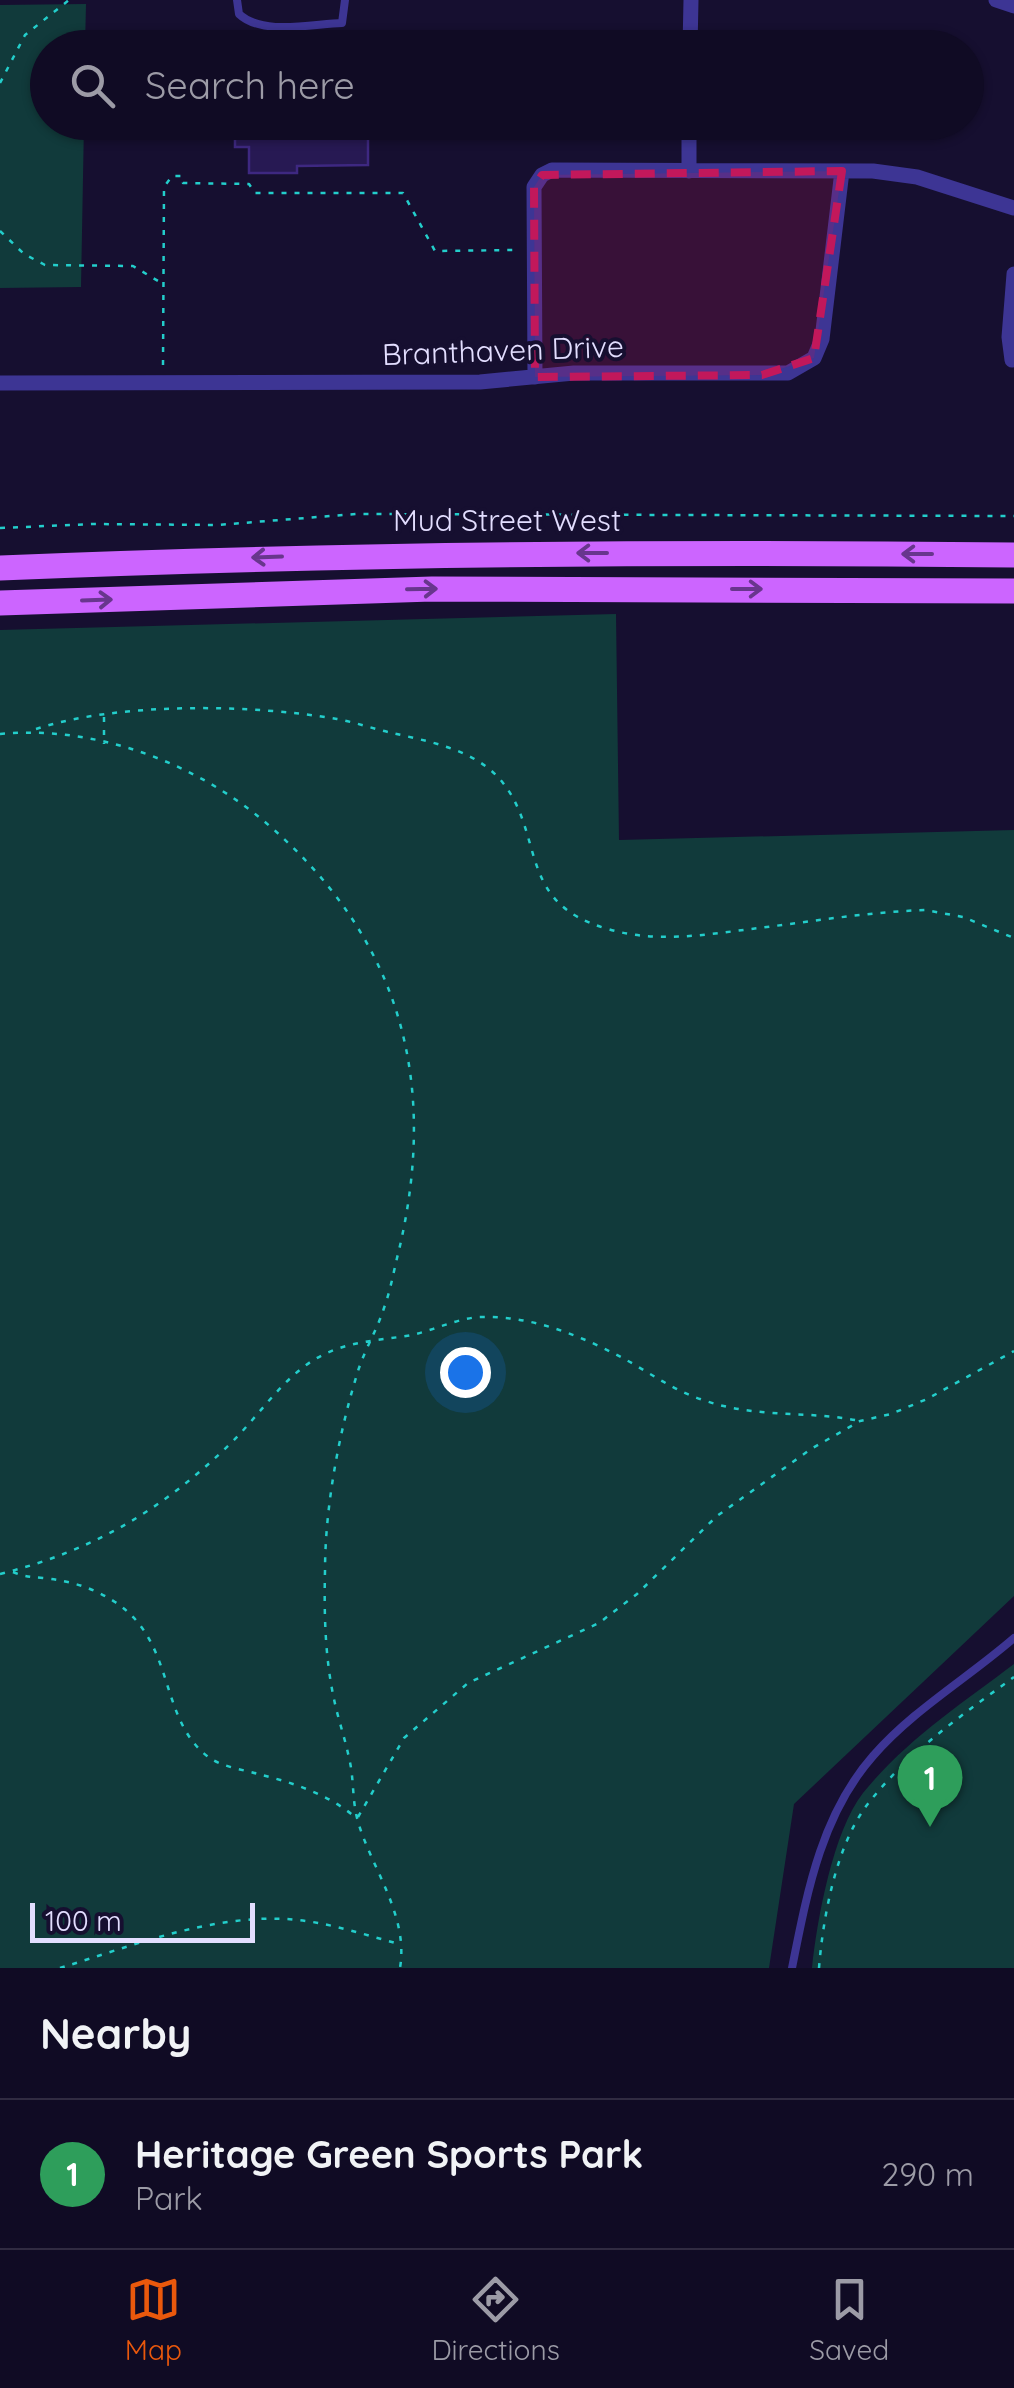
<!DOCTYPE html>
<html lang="en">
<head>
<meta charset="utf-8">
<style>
  body { margin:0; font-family:Quicksand,sans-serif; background:#19142c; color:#f1f3f6 }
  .scale { position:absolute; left:30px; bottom:25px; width:225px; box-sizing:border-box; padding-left:10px; border:5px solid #e3deff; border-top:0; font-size:28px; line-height:35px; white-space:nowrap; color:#e3deff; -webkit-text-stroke:8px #160f30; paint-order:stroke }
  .you { position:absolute; left:465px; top:1372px; width:35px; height:35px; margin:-25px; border:8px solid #fff; border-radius:50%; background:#1a73e8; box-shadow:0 0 0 15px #1a73e833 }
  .badge { display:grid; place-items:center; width:65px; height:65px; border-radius:50%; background:#ea580c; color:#fff; font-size:32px; font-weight:700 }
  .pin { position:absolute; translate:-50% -82px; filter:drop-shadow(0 2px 5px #0008) }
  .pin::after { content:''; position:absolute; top:52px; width:35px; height:30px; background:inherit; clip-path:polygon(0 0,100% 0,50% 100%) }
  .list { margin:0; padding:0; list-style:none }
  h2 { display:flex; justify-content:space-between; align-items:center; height:130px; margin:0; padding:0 40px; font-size:42px }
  h2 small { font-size:32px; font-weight:400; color:#9c9ba6 }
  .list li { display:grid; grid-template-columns:65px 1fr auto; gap:30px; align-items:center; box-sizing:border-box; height:150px; padding:0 40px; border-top:2px solid #302b41 }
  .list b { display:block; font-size:38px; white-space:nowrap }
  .list p { margin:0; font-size:32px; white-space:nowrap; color:#9c9ba6 }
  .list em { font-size:32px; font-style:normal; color:#9c9ba6 }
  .icon { flex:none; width:55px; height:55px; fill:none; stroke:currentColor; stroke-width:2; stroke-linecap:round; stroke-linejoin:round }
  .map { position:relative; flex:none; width:1014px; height:1968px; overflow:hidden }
  .search { position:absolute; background:#100b24; box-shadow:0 2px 8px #0004; left:30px; right:30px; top:30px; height:110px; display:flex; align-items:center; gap:25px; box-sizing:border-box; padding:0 35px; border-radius:55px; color:#9c9ba6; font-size:38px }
  .sheet { height:280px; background:#100b24 }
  nav { display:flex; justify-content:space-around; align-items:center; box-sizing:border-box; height:140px; border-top:2px solid #302b41; background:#100b24; font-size:28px; color:#9c9ba6 }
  nav a { display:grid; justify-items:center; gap:5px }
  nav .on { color:#ea580c }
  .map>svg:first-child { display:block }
  .green { fill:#113a3b }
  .building { fill:#271953; stroke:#3e2881; stroke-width:2.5 }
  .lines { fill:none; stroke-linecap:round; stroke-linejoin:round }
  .path { stroke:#23cecb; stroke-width:2.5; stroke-dasharray:5 8; stroke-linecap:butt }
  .lane { stroke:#3d3594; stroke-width:8 }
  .street { stroke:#3d3594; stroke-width:15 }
  .primary { stroke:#cc65ff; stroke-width:25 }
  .oneway { stroke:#68368d }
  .marked { fill:#c2185b; fill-opacity:0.2; stroke:#c2185b; stroke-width:8; stroke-dasharray:20 12; stroke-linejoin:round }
  .labels { text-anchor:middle; stroke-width:8; stroke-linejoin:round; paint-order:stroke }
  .street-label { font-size:30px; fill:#e3deff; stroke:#160f30 }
</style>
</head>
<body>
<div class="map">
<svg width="1014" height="1968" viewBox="0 0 1014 1968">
  <rect width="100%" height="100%" fill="#160f30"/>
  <path class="green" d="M86 4 85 47 48 48V122L84 123 81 287 0 288V5Z
    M616 614 619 840 1014 830V1596L794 1804 769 1968H0V630Z
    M1014 1664V1968H812C817 1920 833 1831 863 1793 905 1741 961 1704 1014 1664Z"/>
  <path class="building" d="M235 122H368V165L297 166V173H249V147H235Z"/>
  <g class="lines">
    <path class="path" d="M0 83 25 35 69 0
      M0 231 24 254 45 265 133 266 163 284
      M163 365 164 187 172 176H182L183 183 249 184 255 193H403L435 251 517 250
      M0 528 93 524 217 525 356 514 1014 516
      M104 717V744
      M36 729C119 702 251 704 337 719 354 722 371 728 388 732 426 741 471 748 499 778 547 833 514 903 608 929 658 944 709 934 759 928 814 921 869 912 925 910L963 917 1014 938
      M0 734C94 725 194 762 265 822 400 937 439 1080 399 1250 394 1269 391 1289 384 1308 377 1330 365 1349 358 1371 339 1432 325 1507 325 1571 324 1613 325 1658 334 1699 338 1719 345 1738 349 1758 354 1777 352 1798 357 1818 370 1867 409 1914 400 1968
      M13 1572C24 1577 32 1577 43 1578 70 1581 92 1587 115 1602 176 1642 158 1717 207 1756 221 1767 241 1769 258 1774 291 1782 328 1794 355 1817
      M0 1574C95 1550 164 1509 233 1441 259 1415 281 1381 312 1361 342 1342 373 1341 406 1336 431 1332 454 1319 479 1317 532 1315 585 1337 630 1362 654 1376 676 1391 703 1400 757 1419 807 1410 860 1421
      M358 1817 404 1738 468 1683 599 1623 637 1594 717 1516 811 1449 860 1421 891 1414 927 1399 1014 1351
      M60 1968C132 1946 209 1915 286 1919 324 1921 362 1934 399 1944
      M819 1968C823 1917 836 1846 867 1805 907 1753 962 1715 1014 1677"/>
    <path class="lane" d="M237 0 239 14C262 36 312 24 342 23L345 0
      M792 1968C807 1893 821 1815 873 1756 913 1710 968 1678 1014 1638"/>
    <path class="street" d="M996 0 1014 6
      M690 48 691 0
      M689 171V122
      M1012 360 1009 337 1014 274
      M535 377 534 187 542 175 552 170 873 171 917 177 1014 208
      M0 383 480 382 574 373H788L814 358 822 339 842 171"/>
    <path class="primary" d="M0 568C338 554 676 551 1014 555
      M0 603 432 589 1014 591"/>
  </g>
  <defs><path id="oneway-shaft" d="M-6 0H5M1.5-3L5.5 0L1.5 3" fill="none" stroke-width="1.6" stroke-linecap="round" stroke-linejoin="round" transform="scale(2.5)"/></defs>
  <g class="oneway">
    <use href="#oneway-shaft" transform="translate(592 553) rotate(-180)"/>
    <use href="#oneway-shaft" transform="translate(917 554) rotate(-180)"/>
    <use href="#oneway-shaft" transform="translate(267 557) rotate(178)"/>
    <use href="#oneway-shaft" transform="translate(422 589) rotate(-1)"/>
    <use href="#oneway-shaft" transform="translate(747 589)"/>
    <use href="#oneway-shaft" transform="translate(97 600) rotate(-2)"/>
  </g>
  <path class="marked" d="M842 171 814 358 762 375 535 377 534 187 542 175Z"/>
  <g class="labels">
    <g class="street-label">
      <text transform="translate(503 351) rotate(-2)" y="10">Branthaven Drive</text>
      <text x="507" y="531">Mud Street West</text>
    </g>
  </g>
</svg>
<div class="scale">100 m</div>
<div class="you"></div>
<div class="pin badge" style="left:930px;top:1827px;background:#2e9e5b">1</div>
<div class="search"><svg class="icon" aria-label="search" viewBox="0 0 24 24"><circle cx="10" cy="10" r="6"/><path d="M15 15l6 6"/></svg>Search here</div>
</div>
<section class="sheet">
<h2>Nearby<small></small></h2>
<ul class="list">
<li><span class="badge" style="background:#2e9e5b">1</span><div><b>Heritage Green Sports Park</b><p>Park</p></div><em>290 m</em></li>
</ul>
</section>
<nav>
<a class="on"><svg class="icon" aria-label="map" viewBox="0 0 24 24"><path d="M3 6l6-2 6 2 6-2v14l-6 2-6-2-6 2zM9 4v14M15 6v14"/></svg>Map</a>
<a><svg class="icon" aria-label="directions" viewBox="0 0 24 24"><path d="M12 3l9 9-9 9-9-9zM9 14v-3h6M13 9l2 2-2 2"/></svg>Directions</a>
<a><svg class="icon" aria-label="saved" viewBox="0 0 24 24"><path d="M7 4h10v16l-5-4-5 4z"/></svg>Saved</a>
</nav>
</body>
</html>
